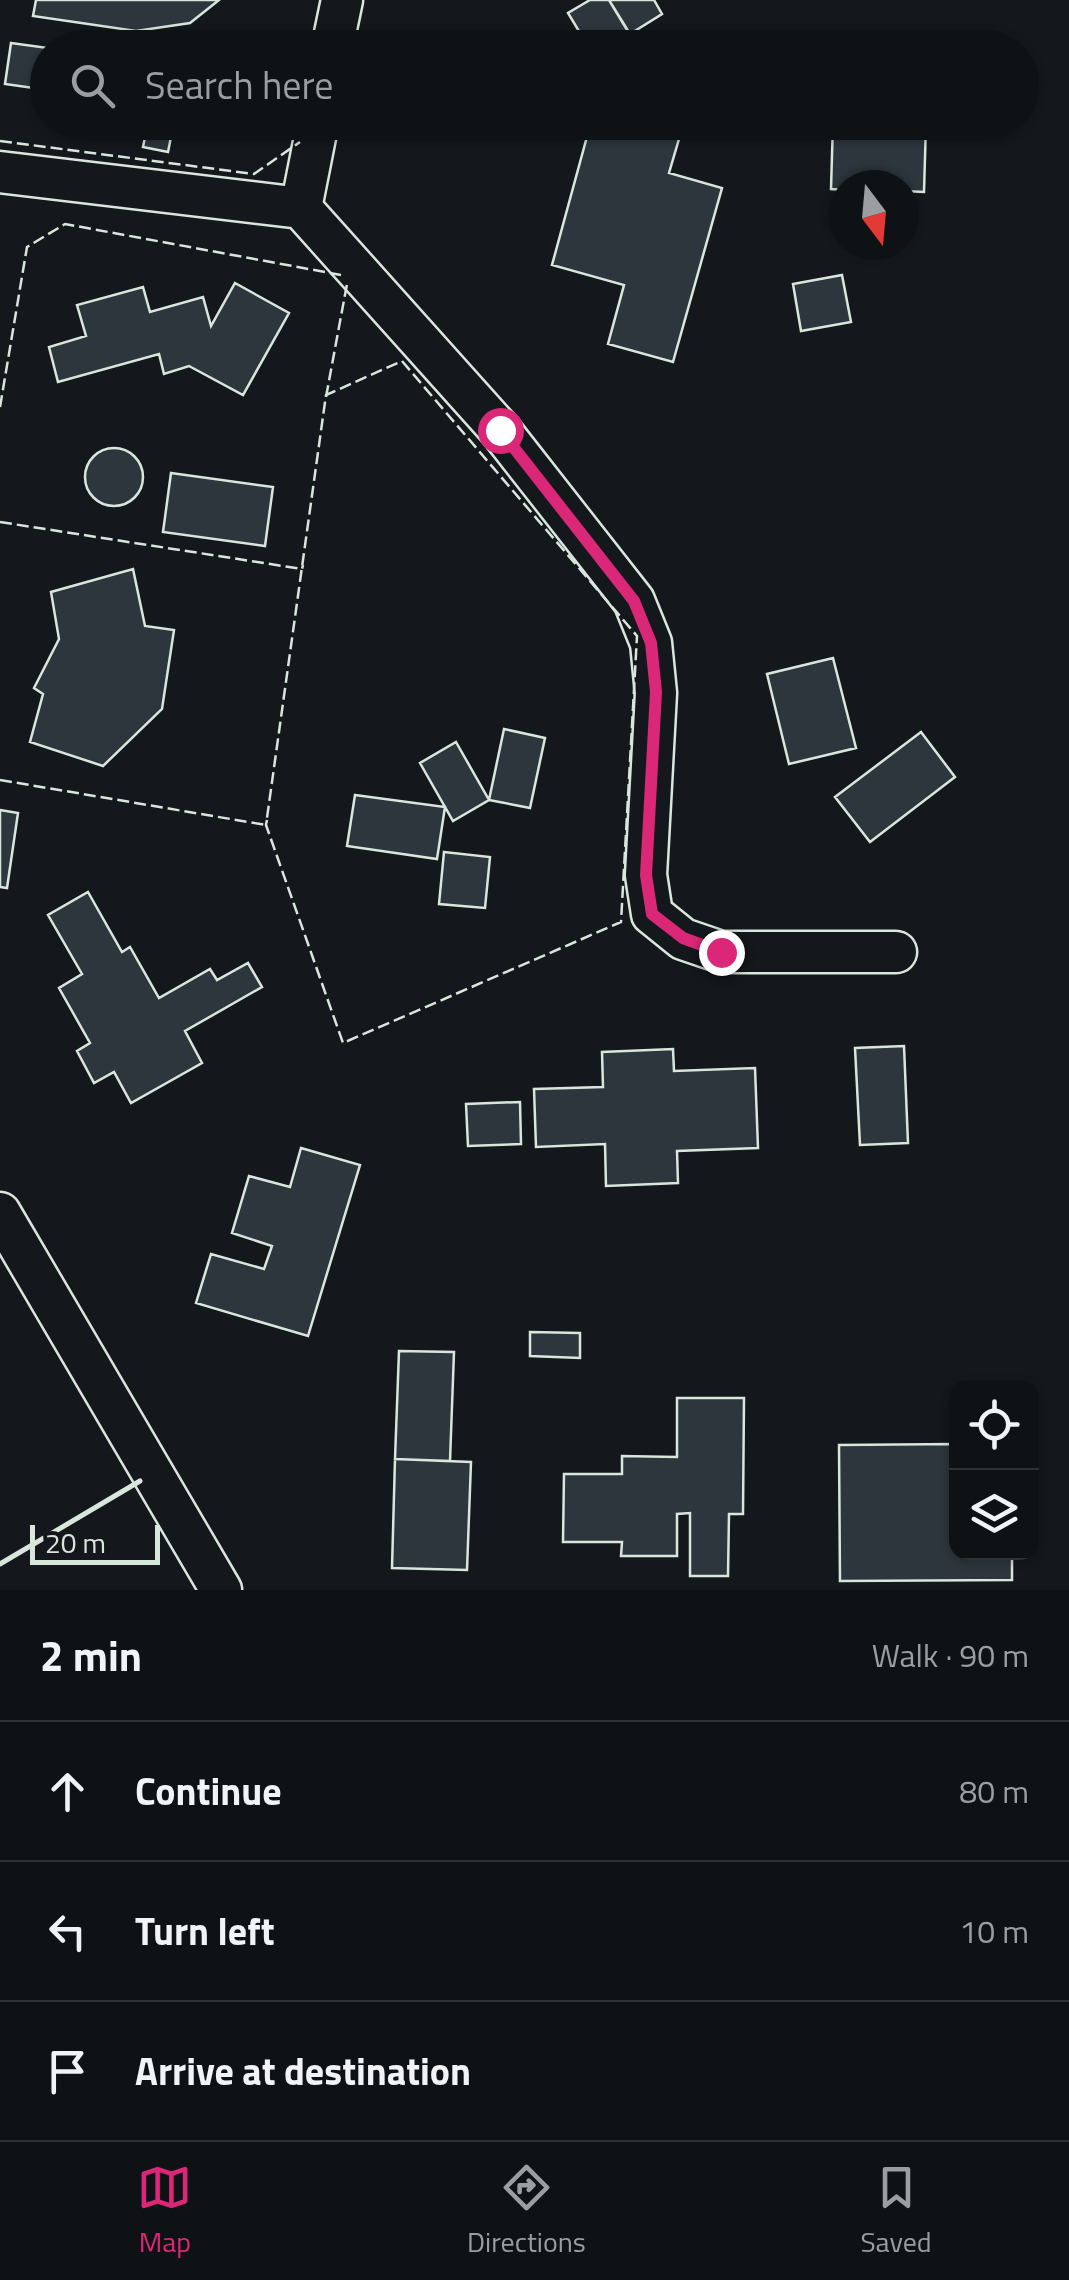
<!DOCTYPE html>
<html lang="en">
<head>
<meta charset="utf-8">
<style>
  body { margin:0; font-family:"Titillium Web",sans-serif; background:#181b1e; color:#f1f3f6 }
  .controls { position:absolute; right:30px; bottom:30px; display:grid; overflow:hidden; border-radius:20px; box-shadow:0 2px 8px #0004 }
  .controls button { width:90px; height:90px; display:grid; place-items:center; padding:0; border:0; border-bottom:2px solid #2f3234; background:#0f1215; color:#f1f3f6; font:50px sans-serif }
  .compass { position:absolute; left:829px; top:170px; width:90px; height:90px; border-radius:50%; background:#0f1215; box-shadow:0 2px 8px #0004; rotate:164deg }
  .scale { position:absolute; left:30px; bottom:25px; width:130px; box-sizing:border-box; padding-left:10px; border:5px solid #d8e6dc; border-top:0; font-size:28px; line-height:35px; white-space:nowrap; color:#d8e6dc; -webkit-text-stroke:8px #14181c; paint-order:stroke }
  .stop { position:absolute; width:30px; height:30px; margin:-22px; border:8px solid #db2777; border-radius:50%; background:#fff }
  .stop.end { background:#db2777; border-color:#fff; box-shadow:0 2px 10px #0008 }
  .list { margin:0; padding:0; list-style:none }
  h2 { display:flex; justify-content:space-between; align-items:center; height:130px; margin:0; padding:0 40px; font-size:42px }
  h2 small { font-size:32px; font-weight:400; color:#9b9ea0 }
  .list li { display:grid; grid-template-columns:65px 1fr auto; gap:30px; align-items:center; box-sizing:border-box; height:140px; padding:0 40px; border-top:2px solid #2f3234 }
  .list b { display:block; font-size:38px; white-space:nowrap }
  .list em { font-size:32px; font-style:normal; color:#9b9ea0 }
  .icon { flex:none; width:55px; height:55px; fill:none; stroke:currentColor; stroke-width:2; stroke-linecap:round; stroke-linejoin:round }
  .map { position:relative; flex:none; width:1069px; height:1590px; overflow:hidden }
  .search { position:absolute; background:#0f1215; box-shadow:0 2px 8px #0004; left:30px; right:30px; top:30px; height:110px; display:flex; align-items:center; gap:25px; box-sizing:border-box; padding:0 35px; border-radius:55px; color:#9b9ea0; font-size:38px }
  .sheet { height:550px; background:#0f1215 }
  nav { display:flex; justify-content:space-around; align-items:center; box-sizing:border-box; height:140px; border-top:2px solid #2f3234; background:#0f1215; font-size:28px; color:#9b9ea0 }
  nav a { display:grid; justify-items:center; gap:5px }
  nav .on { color:#db2777 }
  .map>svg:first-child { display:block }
  .building { fill:#2c363c; stroke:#d8e6dc; stroke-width:2.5 }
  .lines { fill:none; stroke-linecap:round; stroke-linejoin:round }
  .street-casing { stroke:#d8e6dc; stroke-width:45 }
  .street { stroke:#14181c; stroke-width:40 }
  .fence { stroke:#d8e6dc; stroke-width:2.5; stroke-dasharray:12 5; stroke-linecap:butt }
  .wall { stroke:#d8e6dc; stroke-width:5 }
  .route { stroke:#db2777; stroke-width:12 }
</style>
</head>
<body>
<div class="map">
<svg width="1069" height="1590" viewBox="0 0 1069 1590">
  <rect width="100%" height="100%" fill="#14181c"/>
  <path class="building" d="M36 0H219L190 23 136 31 33 16Z
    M590 0H609L638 48H589L568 13Z
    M609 0H654L662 14 630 34Z
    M11 43 48 48V90L5 84Z
    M148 122H174L168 152 143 147Z
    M591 122H684L669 173 722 188 673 362 608 344 624 285 552 265Z
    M833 122 926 123 924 192 904 191V185H844V190L831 189Z
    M842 275 851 322 801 331 793 284Z
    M235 283 289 313 243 395 189 366 164 374 159 354 58 382 49 347 86 336 77 305 143 287 150 312 203 297 211 326Z
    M85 477a29 29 0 1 1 58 0a29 29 0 1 1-58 0Z
    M171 473 273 487 265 546 163 532Z
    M133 569 145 626 174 630 162 709 103 766 30 742 43 694 34 688 59 639 51 592Z
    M833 658 856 748 789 764 767 674Z
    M504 729 545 738 530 808 489 800Z
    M921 732 955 777 870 842 835 797Z
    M456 742 489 800 453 821 420 763Z
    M355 795 445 807 437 859 347 846Z
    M0 810 18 813 7 888 0 887Z
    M444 852 490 857 485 908 439 904Z
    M88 892 122 952 130 947 159 998 210 969 217 980 248 963 262 987 185 1031 202 1063 131 1103 114 1072 94 1083 77 1051 90 1043 59 988 82 974 48 915Z
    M904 1046 908 1143 860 1145 855 1048Z
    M673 1049 674 1071 755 1068 758 1148 677 1151 678 1183 606 1186 605 1144 536 1147 534 1089 603 1087 602 1052Z
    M520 1102 521 1144 468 1146 466 1104Z
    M301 1148 360 1165 308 1336 196 1303 211 1254 264 1269 272 1246 232 1233 249 1176 290 1187Z
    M530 1332 580 1333V1358L530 1356Z
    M399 1351 454 1352 450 1461 395 1459Z
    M677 1398H744L743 1514H729L728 1576H690V1513L677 1514V1556H621L622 1542H563L564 1474H622V1456L677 1457Z
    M956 1444V1552H1012V1580L840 1581 839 1445Z
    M395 1459 471 1462 467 1570 392 1568Z"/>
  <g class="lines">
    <defs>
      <path id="street" d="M332 48 342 0
        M0 172 301 208 318 122
        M301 208 500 430 634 601 651 643 656 693 646 875 652 914 683 939 721 952H896
        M0 1213 221 1590"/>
    </defs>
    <use href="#street" class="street-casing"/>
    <use href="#street" class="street"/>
    <path class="fence" d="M0 141 254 174 300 142
      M402 361 637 636 621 922 343 1043 266 825 326 395Z
      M326 397 347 284
      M0 407 27 247 65 224 341 275
      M0 522 302 569 303 565
      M0 780 266 825 267 820"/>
    <path class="wall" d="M0 1564 140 1481"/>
  </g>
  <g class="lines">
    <path class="route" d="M500 430 634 601 651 643 656 692 646 875 652 914 683 938 721 952"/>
  </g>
</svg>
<div class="controls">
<button><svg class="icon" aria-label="locate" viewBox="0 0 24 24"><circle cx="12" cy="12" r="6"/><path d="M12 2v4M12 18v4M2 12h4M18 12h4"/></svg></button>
<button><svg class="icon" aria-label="layers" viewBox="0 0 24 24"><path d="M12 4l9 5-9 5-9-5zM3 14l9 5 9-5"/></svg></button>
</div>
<svg class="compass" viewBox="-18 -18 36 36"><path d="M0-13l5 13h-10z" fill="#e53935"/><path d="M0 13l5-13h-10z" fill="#9b9ea0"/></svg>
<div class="scale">20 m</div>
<div class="stop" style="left:500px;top:430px"></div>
<div class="stop end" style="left:721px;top:952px"></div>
<div class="search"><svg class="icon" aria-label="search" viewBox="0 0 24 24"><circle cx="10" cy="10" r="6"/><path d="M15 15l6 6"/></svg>Search here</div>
</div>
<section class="sheet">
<h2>2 min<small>Walk · 90 m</small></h2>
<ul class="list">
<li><svg class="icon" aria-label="ahead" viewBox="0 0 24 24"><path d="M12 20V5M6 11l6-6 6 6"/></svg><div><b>Continue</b></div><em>80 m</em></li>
<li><svg class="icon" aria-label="left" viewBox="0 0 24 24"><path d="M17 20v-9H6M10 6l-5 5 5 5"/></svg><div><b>Turn left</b></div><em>10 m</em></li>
<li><svg class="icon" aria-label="arrive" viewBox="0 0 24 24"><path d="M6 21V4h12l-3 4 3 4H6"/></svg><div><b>Arrive at destination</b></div></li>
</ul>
</section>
<nav>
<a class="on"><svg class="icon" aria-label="map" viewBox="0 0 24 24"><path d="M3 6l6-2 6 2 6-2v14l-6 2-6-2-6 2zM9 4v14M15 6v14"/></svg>Map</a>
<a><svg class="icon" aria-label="directions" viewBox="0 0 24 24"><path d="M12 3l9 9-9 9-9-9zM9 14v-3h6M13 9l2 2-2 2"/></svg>Directions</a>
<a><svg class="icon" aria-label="saved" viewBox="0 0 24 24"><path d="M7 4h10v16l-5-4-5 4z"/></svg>Saved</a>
</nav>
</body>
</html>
